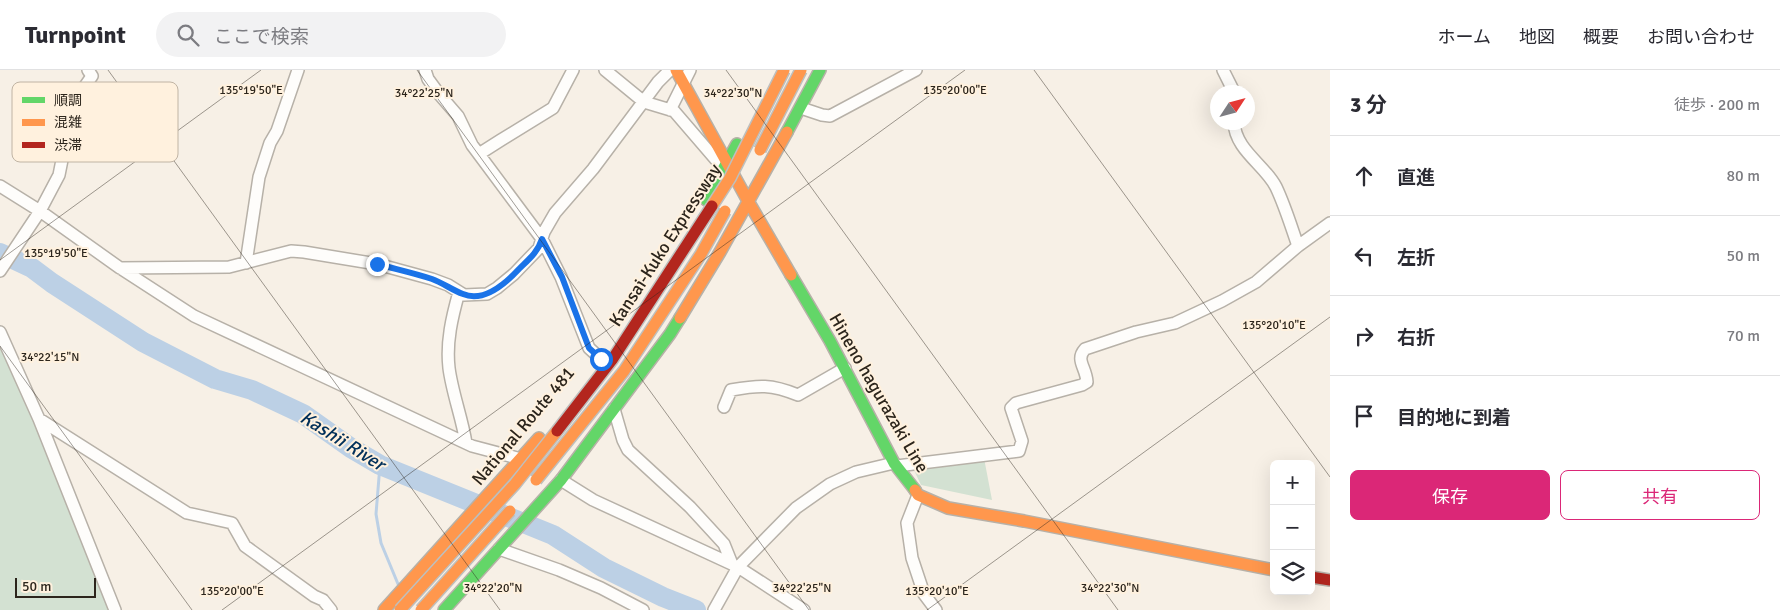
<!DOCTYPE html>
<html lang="ja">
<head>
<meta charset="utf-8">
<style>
  body { margin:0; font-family:Signika,"Noto Sans JP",sans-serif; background:#f2f2f3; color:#2b2b33 }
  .controls { position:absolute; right:15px; bottom:15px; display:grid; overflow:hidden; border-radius:8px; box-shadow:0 5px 20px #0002 }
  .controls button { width:45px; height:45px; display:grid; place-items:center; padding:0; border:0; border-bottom:1px solid #e1e1e2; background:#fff; color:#2b2b33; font:25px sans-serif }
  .compass { position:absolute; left:1210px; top:15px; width:45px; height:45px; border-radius:50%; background:#fff; box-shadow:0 5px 20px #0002; rotate:54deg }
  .scale { position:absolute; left:15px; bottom:12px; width:81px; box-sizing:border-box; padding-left:5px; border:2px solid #2c251c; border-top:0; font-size:14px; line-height:18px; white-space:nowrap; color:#2c251c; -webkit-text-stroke:4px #fff1de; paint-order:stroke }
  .stop { position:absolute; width:15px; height:15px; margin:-11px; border:4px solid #1a73e8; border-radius:50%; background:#fff }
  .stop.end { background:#1a73e8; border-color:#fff; box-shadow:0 1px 5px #0008 }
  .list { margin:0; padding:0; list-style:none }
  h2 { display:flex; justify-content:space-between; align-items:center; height:65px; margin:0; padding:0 20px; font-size:21px }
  h2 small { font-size:16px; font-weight:400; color:#7c7c81 }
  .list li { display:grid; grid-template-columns:32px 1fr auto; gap:15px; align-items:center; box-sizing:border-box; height:80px; padding:0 20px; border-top:1px solid #e1e1e2 }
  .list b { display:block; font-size:19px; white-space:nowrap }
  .list em { font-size:16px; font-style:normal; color:#7c7c81 }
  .actions { display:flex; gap:10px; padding:15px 20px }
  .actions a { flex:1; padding:11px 0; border:1px solid #db2777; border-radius:8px; text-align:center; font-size:18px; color:#db2777 }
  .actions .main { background:#db2777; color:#fff }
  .icon { flex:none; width:28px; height:28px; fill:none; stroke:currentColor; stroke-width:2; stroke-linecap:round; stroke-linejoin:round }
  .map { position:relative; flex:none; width:1330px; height:540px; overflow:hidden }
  header { display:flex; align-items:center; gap:30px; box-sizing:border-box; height:70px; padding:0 25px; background:#fff; border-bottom:1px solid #e1e1e2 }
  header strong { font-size:24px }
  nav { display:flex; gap:28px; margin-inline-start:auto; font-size:18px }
  .search { width:350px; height:45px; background:#f2f2f3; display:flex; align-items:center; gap:12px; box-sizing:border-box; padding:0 18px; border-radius:28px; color:#7c7c81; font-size:19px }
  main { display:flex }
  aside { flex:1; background:#fff }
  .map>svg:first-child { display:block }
  .green { fill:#d3e1d2 }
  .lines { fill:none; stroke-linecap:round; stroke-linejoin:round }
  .stream { stroke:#bcd0e5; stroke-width:3 }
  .river { stroke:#bcd0e5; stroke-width:20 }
  .street-casing { stroke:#b7b1a8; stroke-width:14 }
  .fast-casing { stroke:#b7b1a8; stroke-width:14 }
  .slow-casing { stroke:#b7b1a8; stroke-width:14 }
  .jam-casing { stroke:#b7b1a8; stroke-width:14 }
  .street { stroke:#fefdfb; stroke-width:11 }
  .fast { stroke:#63d668; stroke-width:11 }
  .slow { stroke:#ff974d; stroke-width:11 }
  .jam { stroke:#b3261e; stroke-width:11 }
  .slow-bridge-casing { stroke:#bfbfbd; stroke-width:14; stroke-linecap:butt }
  .jam-bridge-casing { stroke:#bfbfbd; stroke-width:14; stroke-linecap:butt }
  .slow-bridge { stroke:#ff974d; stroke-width:11 }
  .jam-bridge { stroke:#b3261e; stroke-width:11 }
  .route { stroke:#1a73e8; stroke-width:6 }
  .ticks { fill:none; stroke:#2c251c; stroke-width:1; stroke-opacity:0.45 }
  .labels { text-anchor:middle; stroke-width:4; stroke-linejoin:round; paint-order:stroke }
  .street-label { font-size:18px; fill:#2c251c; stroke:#fff1de }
  .water-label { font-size:19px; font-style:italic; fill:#002f59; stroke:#fff1de }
  .key { fill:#fff1de; stroke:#c0b4a4; stroke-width:1 }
  .key-label { font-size:14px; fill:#2c251c }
  .ticks-label { font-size:12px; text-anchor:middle; fill:#2c251c; stroke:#fff1de; stroke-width:4; stroke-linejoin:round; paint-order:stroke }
</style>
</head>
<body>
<header>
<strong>Turnpoint</strong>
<div class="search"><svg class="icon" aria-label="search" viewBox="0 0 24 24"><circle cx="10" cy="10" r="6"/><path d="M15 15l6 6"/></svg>ここで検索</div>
<nav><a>ホーム</a><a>地図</a><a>概要</a><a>お問い合わせ</a></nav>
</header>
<main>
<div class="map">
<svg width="1330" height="540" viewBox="0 0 1330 540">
  <rect width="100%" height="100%" fill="#f7f0e6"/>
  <path class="green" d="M0 275 43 373 111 540H0Z
    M984 388 992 430 921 415 911 394Z"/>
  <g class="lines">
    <path class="stream" d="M380 395 376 444 381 473 398 514"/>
    <path class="river" d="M0 183 32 198 52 213 143 272 215 309 252 320 303 344 351 378 380 395 553 465 604 498 663 527 696 540"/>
    <defs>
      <path id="street" d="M425 0 428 9 439 24 458 46 472 75 542 169 561 207 589 278 601 289
        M605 0 644 32 674 41 723 98
        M1223 0 1234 22
        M801 38 822 45 830 46 916 0
        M670 40 690 0
        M1234 52C1235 80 1265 95 1276 117 1285 136 1291 156 1298 176
        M479 84 501 70 553 38 573 0
        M0 116 40 141 120 198 194 246 472 376 521 389
        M246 193 259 107 270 73 277 61 298 0
        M120 198 229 197 291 181 304 182 377 194 432 209 448 215 464 225 487 224 497 218 514 204 539 178 544 162 555 143 593 99 658 12 670 0
        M0 201 40 141 59 105 64 80 61 51 92 6 88 0
        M459 222C452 247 446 272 449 298 452 322 462 348 466 373
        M0 262 39 349 115 540
        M724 337 731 320C759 315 771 314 798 325L845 298
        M614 339 623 370 628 380 690 437 724 474 732 494
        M39 349 187 443 232 453 245 476 314 526 323 530 331 540
        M897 396 1019 381 1022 371 1011 338 1016 333 1082 315 1087 312C1086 297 1075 290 1085 279L1136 262 1175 253 1222 231 1256 212 1298 176 1330 153
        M561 410 593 430 738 497 804 540
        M918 425 907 453 912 488 924 524 936 540
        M499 479 559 500 601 518 643 540
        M714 540 738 497 796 438 830 414 856 402 894 393"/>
      <path id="fast" d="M787 62 820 0
        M706 130 737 74
        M791 205 830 271 894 393 915 420
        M444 540 561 410 670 264 680 248"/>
      <path id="slow" d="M676 0 748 131 791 205
        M680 248 720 182 787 62
        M915 420 918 425 948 438 1024 451 1274 500
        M384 540 539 368"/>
      <path id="jam" d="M1311 507 1330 510"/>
    </defs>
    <use href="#street" class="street-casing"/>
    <use href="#fast" class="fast-casing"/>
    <use href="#slow" class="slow-casing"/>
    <use href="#jam" class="jam-casing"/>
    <use href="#street" class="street"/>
    <use href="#fast" class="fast"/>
    <use href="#slow" class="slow"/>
    <use href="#jam" class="jam"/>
    <defs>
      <path id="slow-bridge" d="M760 80 801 0
        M712 136 730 108 784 0
        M536 410 624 301 701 184 725 141
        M400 540 515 414 557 361
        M421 540 510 441"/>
      <path id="jam-bridge" d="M557 361 612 290 712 136"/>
    </defs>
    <use href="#slow-bridge" class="slow-bridge-casing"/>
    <use href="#jam-bridge" class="jam-bridge-casing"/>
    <use href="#slow-bridge" class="slow-bridge"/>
    <use href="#jam-bridge" class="jam-bridge"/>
  </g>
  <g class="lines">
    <path class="route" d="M377 194C395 199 414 203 432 209 443 213 452 220 463 224 484 233 506 213 519 199 528 190 538 182 542 169L562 207 589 278 601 289"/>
  </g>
  <path class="ticks" d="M108 0 500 540M417 0 809 540M726 0 1118 540M1034 0 1330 407M0 190 261 0M0 276 192 540M222 540 965 0M927 540 1330 247"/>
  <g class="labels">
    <g class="street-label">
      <text transform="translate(665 175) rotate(-57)" y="6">Kansai-Kuko Expressway</text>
      <text transform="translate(879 323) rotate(60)" y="6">Hineno hagurazaki Line</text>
      <text transform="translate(523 356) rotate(-50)" y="6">National Route 481</text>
    </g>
    <g class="water-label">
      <text transform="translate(343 370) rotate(32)" y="7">Kashii River</text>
    </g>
  </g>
  <rect x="12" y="12" width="166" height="80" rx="8" class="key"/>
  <rect x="22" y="27" width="23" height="6" fill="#63d668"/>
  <rect x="22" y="49" width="23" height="7" fill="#ff974d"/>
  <rect x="22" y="72" width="23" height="6" fill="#b3261e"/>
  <g class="key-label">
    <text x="54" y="35">順調</text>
    <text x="54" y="57">混雑</text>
    <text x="54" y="80">渋滞</text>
  </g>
  <g class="ticks-label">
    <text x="251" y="24">135°19'50"E</text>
    <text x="955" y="24">135°20'00"E</text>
    <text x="424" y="27">34°22'25"N</text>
    <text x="733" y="27">34°22'30"N</text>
    <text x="56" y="187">135°19'50"E</text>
    <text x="1274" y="259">135°20'10"E</text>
    <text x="50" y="291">34°22'15"N</text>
    <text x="493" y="522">34°22'20"N</text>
    <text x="802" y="522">34°22'25"N</text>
    <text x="1110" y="522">34°22'30"N</text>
    <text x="232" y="525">135°20'00"E</text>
    <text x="937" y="525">135°20'10"E</text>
  </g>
</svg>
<div class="controls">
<button>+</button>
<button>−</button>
<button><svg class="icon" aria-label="layers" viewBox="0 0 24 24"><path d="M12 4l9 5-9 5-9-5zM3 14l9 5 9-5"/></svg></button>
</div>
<svg class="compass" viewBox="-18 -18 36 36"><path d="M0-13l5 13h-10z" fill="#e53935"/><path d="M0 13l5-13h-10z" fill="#7c7c81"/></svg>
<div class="scale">50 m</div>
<div class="stop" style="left:601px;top:289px"></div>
<div class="stop end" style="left:377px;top:194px"></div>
</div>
<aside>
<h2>3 分<small>徒歩 · 200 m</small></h2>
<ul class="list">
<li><svg class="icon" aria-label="ahead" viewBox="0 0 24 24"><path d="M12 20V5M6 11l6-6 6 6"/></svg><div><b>直進</b></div><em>80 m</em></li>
<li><svg class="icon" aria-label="left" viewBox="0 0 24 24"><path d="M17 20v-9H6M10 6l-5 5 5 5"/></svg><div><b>左折</b></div><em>50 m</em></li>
<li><svg class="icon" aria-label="right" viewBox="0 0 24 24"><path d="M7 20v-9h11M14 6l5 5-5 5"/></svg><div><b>右折</b></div><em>70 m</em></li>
<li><svg class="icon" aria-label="arrive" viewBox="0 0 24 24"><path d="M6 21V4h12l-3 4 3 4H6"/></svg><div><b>目的地に到着</b></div></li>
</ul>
<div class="actions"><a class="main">保存</a><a>共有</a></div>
</aside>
</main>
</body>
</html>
